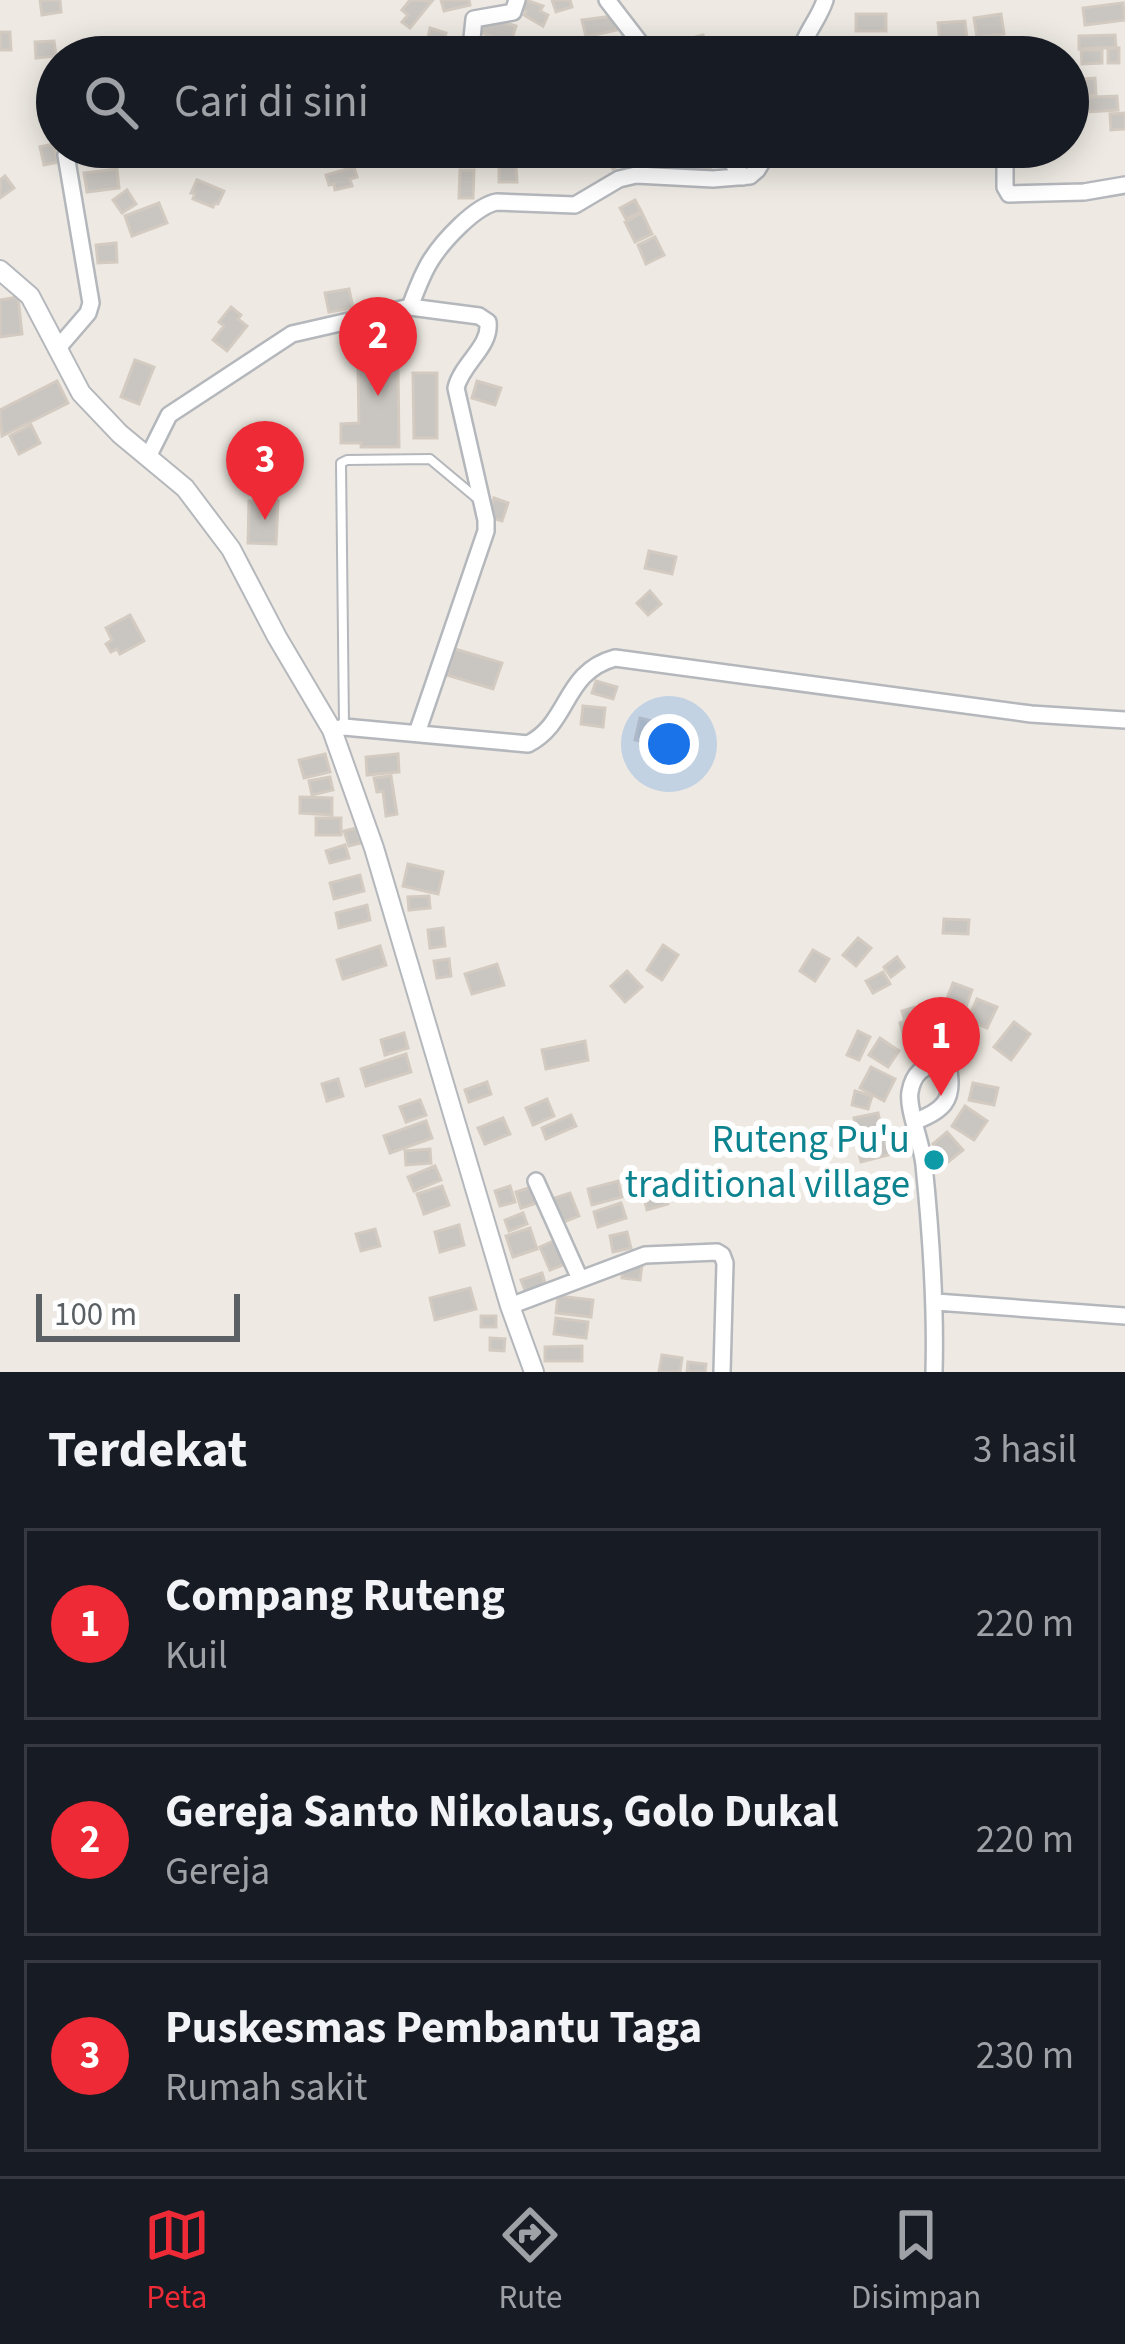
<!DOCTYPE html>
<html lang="id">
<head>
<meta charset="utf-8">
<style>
  body { margin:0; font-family:"Source Sans 3",sans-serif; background:#20242c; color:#f1f3f6 }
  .scale { position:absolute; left:36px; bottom:30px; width:204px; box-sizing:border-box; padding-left:12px; border:6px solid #5b6064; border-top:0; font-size:33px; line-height:42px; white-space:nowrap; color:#5b6064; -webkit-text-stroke:9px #fff; paint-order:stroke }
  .you { position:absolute; left:669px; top:744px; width:42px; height:42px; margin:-30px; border:9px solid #fff; border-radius:50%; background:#1a73e8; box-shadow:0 0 0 18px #1a73e833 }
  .badge { display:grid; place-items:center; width:78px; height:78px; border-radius:50%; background:#ed2a35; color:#fff; font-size:39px; font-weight:700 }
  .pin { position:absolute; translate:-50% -99px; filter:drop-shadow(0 3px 6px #0008) }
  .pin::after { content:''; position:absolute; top:63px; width:42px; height:36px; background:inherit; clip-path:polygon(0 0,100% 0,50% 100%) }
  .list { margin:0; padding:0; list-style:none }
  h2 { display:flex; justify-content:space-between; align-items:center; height:156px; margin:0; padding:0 48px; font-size:51px }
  h2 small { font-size:39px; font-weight:400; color:#9ea1a6 }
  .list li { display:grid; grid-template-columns:78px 1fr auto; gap:36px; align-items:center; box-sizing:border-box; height:192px; margin:0 24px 24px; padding:0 24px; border:3px solid #363941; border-radius:0px }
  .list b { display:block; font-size:45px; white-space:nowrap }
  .list p { margin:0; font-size:39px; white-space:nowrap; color:#9ea1a6 }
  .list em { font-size:39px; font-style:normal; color:#9ea1a6 }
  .icon { flex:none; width:66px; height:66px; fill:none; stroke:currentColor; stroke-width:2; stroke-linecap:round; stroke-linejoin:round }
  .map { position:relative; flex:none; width:1125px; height:1372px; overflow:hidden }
  .search { position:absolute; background:#171b24; box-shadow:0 6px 30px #0003; left:36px; right:36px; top:36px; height:132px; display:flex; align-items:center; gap:30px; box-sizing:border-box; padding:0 42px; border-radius:66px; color:#9ea1a6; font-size:45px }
  .sheet { height:804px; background:#171b24 }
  nav { display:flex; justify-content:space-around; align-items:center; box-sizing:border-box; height:168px; border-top:3px solid #363941; background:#171b24; font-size:33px; color:#9ea1a6 }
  nav a { display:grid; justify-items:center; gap:6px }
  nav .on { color:#ed2a35 }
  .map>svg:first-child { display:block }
  .building { fill:#c9c5c0; stroke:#d3cbc1; stroke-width:3 }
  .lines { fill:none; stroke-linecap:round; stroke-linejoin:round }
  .service-casing { stroke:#b4b7bb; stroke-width:12 }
  .minor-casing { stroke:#b4b7bb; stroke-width:20 }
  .tertiary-casing { stroke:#b4b7bb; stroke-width:22 }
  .service { stroke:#fff; stroke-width:8 }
  .minor { stroke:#fff; stroke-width:15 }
  .tertiary { stroke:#fff; stroke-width:18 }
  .culture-dot { fill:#0f9aa8; stroke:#fff; stroke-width:4.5 }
  .labels { text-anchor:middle; stroke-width:12; stroke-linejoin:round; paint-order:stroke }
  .culture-label { font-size:39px; fill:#0d838f; stroke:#fff; text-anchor:end }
</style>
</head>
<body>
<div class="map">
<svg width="1125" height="1372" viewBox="0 0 1125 1372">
  <rect width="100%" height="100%" fill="#eeeae3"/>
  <path class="building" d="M40 0H60L61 12 42 15Z
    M410 0 432 1 410 28 402 22 408 15 402 10Z
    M441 0H469L470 5 444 11Z
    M526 0 543 6 540 11 548 15 543 26 524 15 526 12 521 9Z
    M552 0H570L572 7 556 12Z
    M1123 3 1125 20 1085 25 1083 8Z
    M856 14H886V31H856Z
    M1001 14 1004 34 977 37 974 18Z
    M613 16 617 30 586 37 582 20Z
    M486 17 516 26 511 42 481 33Z
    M965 21 967 39 940 41 938 23Z
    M430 28 446 33 442 50 437 48 434 57 425 54Z
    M0 32H10L11 50H0Z
    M703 35 709 57H663L660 46Z
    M1115 35 1116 47 1079 49V36Z
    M626 36 630 52 613 56 609 40Z
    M604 38 610 55 592 57 587 43Z
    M54 41 56 56 36 58 35 42Z
    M963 42 965 57H941L939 45Z
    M373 43 390 57H362Z
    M398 43 417 46 415 57H396Z
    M1119 48V63H1108V49Z
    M908 49 909 57H885V51Z
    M1081 50H1102V63L1082 64Z
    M1095 78 1096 95 1068 97V80Z
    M57 79V96L44 98 41 82Z
    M1117 96 1118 110 1071 113 1070 98Z
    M1125 113V129L1111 130 1110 114Z
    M53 144 58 162 44 165 40 147Z
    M81 147H116V158L82 159Z
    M468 147H485L484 159H467Z
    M609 147H623L630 159 613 169 603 151Z
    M679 147H712L711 168 678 166Z
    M516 165 517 182H499V166Z
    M354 167 357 177 350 179 352 186 335 190 334 184 329 185 326 175Z
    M117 169 119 188 87 192 84 173Z
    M460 170H474L473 198H459Z
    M5 176 14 188 0 198V180Z
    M197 180 224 191 218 204 215 203 213 207 193 199 195 194 191 193Z
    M127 190 136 204 122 213 113 200Z
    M635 200 641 211 626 219 620 208Z
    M159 203 167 223 132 236 125 216Z
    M642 213 652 234 635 242 625 222Z
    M655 237 664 255 646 264 638 245Z
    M116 243 117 262 98 263 96 245Z
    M349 289 353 308 329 312 325 293Z
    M18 297 22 334 0 337V300Z
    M231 307 241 315 238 319 247 326 227 351 213 340 224 326 219 322Z
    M135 360 154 367 139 404 121 397Z
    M398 367 399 447H361V443H341V424L359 423 358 368Z
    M413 373H437V438H414Z
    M57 381 68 403 2 436 0 410Z
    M477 381 501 388 495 405 472 398Z
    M31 425 40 443 19 454 10 436Z
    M494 498 508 503 502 521 488 517Z
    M249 501H278L276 544 248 543Z
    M649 551 676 557 672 574 645 568Z
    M650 591 661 604 648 615 637 603Z
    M130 615 144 641 120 654 117 649 111 652 106 644 112 640 106 628Z
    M455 649 502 663 493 689 447 675Z
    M596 681 617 687 613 699 592 693Z
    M583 706 605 708 603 727 581 724Z
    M640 718 664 724 659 746 635 740Z
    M325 754 330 772 304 778 299 760Z
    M398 754 399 772 367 775 366 757Z
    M391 776 397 814 386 816 383 791 377 792 374 778Z
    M330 777 333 790 312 795 309 781Z
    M300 797 332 798V815L300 813Z
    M316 818H341V835H316Z
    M356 828 361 843 349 846 344 831Z
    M345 845 349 858 330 863 326 851Z
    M408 864 443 872 438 894 403 886Z
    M360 875 364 891 334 899 330 883Z
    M429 896 430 908 409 910 408 897Z
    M367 905 370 920 339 928 336 913Z
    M944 919 969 920 968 934 943 933Z
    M443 928 445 946 430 948 428 930Z
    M858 938 871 948 856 966 843 955Z
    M663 945 678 955 662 980 647 970Z
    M380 946 386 965 343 979 337 960Z
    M813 950 829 959 815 981 800 971Z
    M897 957 904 967 891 977 884 967Z
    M449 959 451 976 437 978 434 961Z
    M497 964 504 985 472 994 465 974Z
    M627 971 642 987 625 1002 611 986Z
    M883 972 890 984 873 993 866 981Z
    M953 983 972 990 961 1021 941 1014Z
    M977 999 997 1007 987 1028 968 1020Z
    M915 1007 919 1017 923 1016 931 1039 907 1047 900 1023 905 1021 902 1011Z
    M1014 1022 1030 1034 1011 1060 994 1047Z
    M858 1031 870 1037 859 1060 847 1055Z
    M404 1033 408 1048 385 1055 381 1040Z
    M880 1038 899 1051 888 1067 869 1055Z
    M585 1041 588 1060 546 1069 542 1050Z
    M406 1054 411 1072 366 1086 361 1069Z
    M871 1067 895 1079 884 1101 860 1088Z
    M338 1079 343 1096 327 1101 322 1084Z
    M487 1082 491 1094 469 1102 465 1090Z
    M973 1083 998 1088 994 1105 969 1100Z
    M855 1091 872 1096 868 1109 852 1105Z
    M547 1099 554 1116 533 1125 526 1108Z
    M420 1100 426 1115 406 1122 400 1107Z
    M965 1106 987 1121 974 1140 952 1126Z
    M878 1113 881 1126 857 1131 854 1118Z
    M571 1115 576 1126 546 1139 542 1128Z
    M503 1118 510 1134 485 1144 478 1128Z
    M426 1121 432 1138 390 1153 384 1136Z
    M886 1129 892 1154 861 1162 855 1137Z
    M947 1132 963 1150 948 1162 933 1144Z
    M430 1149 431 1163 406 1165 405 1151Z
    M435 1166 441 1180 414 1191 408 1177Z
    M618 1181 622 1197 592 1205 588 1189Z
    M442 1186 449 1205 424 1214 417 1194Z
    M510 1186 515 1202 500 1206 495 1191Z
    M535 1186 540 1202 521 1208 516 1192Z
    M664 1188 668 1204 647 1210 643 1193Z
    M570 1193 579 1216 561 1223 552 1199Z
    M621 1203 626 1218 598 1227 594 1212Z
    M523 1213 527 1224 509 1231 505 1220Z
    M459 1225 464 1245 440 1252 435 1232Z
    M530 1228 537 1249 513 1257 506 1236Z
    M375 1229 380 1246 361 1251 356 1234Z
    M627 1232 631 1248 613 1252 610 1236Z
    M558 1239 568 1263 550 1270 540 1247Z
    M623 1263 642 1265 640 1280 622 1278Z
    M542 1273 546 1286 526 1293 521 1280Z
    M470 1288 476 1309 435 1320 430 1298Z
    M558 1296 593 1300 591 1317 556 1313Z
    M481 1316H496V1327H481Z
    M556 1318 588 1322 586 1338 554 1334Z
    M490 1338 505 1339 504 1351 490 1350Z
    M582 1346V1361H545V1347Z
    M662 1355 682 1358 680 1372H659Z
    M688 1362 706 1364 705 1372H687Z"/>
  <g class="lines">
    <defs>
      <path id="service" d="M344 725 341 463 347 460 430 459 479 500"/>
      <path id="minor" d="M607 0 651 57
        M470 57 474 19 513 12 517 0
        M800 57C802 36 819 20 825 0
        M720 147 743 177
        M1005 147V187L1009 194 1084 192 1125 185
        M463 152V147
        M410 307C416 291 422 274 431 260 443 241 475 206 497 202L575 205 619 179 636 175 713 179 750 176 757 170 771 147
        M57 349 88 313 91 303 66 155
        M148 457 169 415 292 334 410 307 479 316 488 322C491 347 462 363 456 388L486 520V531L417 733
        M332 730 344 727 528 744C570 723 563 672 615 658L1031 714 1125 720
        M916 1121C942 1111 954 1101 949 1071L941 1064C923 1065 913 1074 910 1092 907 1109 922 1143 924 1165 931 1234 936 1302 934 1372
        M536 1181 580 1279
        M936 1302 1125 1316
        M510 1306 645 1255 717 1252 722 1255 725 1263 722 1372"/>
      <path id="tertiary" d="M0 270 30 296 81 393 120 434 185 488 231 549 277 637 332 730 374 848 510 1306 534 1372"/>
    </defs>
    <use href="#service" class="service-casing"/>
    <use href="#minor" class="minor-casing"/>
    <use href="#tertiary" class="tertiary-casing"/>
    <use href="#service" class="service"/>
    <use href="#minor" class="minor"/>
    <use href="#tertiary" class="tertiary"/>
  </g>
  <circle class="culture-dot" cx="934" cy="1160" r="12"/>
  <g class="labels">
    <g class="culture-label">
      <text x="910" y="1152">Ruteng Pu'u<tspan x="910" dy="45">traditional village</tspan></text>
    </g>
  </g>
</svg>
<div class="scale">100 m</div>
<div class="you"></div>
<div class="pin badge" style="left:941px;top:1096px">1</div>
<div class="pin badge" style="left:378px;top:396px">2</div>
<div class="pin badge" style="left:265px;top:520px">3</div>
<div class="search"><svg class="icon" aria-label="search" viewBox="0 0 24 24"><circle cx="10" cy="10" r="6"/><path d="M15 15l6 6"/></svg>Cari di sini</div>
</div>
<section class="sheet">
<h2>Terdekat<small>3 hasil</small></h2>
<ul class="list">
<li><span class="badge">1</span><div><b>Compang Ruteng</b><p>Kuil</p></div><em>220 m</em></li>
<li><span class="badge">2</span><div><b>Gereja Santo Nikolaus, Golo Dukal</b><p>Gereja</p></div><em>220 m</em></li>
<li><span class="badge">3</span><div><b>Puskesmas Pembantu Taga</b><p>Rumah sakit</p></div><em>230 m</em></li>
</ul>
</section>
<nav>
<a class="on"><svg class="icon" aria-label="map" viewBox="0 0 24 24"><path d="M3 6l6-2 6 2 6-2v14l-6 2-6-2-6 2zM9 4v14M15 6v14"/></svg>Peta</a>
<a><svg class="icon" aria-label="directions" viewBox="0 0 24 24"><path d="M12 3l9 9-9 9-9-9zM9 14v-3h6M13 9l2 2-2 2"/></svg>Rute</a>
<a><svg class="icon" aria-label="saved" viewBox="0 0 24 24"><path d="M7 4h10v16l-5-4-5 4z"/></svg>Disimpan</a>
</nav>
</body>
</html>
